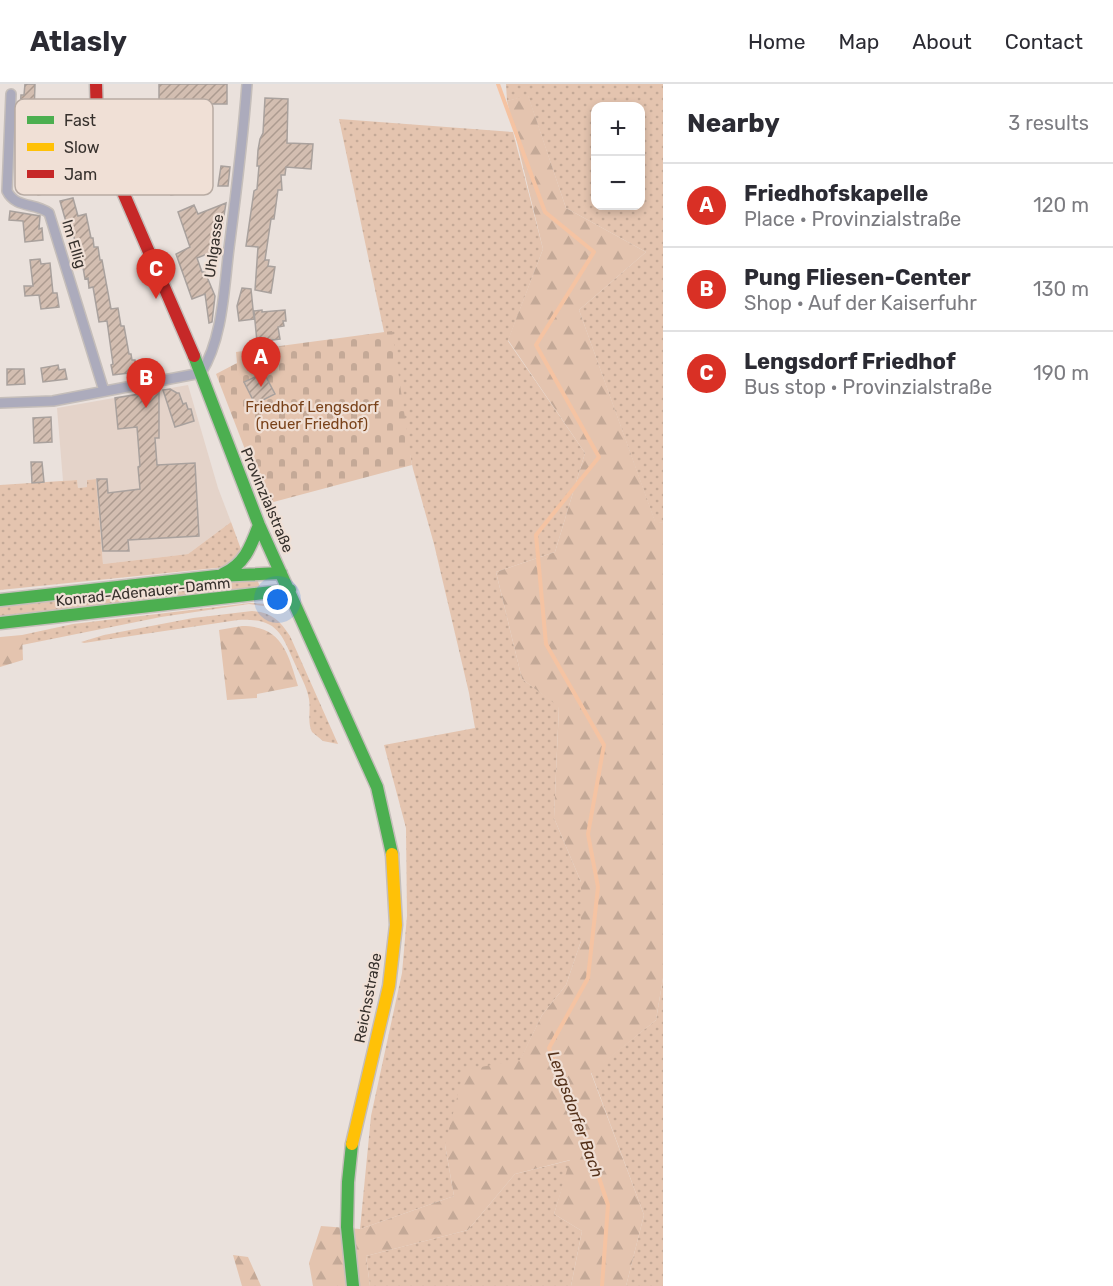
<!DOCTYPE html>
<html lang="en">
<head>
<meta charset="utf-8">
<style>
  body { margin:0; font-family:Rubik,sans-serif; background:#f7f7f7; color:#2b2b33 }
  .controls { position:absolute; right:18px; top:18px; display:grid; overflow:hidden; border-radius:12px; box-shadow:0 3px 9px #0003 }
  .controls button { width:54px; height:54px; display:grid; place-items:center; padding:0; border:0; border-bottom:2px solid #e1e1e2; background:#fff; color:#2b2b33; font:30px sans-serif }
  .you { position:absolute; left:278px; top:516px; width:21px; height:21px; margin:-15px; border:4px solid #fff; border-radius:50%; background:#1a73e8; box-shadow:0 0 0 9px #1a73e833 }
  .badge { display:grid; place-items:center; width:39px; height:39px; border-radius:50%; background:#d93025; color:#fff; font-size:20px; font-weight:700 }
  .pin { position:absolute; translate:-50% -50px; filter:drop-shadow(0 2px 3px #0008) }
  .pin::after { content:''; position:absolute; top:32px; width:21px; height:18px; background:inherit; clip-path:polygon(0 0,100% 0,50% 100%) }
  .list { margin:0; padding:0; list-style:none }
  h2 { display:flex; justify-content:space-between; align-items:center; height:78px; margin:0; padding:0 24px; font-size:26px }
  h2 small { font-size:20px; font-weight:400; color:#7c7c81 }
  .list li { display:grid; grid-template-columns:39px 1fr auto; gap:18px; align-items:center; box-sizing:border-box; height:84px; padding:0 24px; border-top:2px solid #e1e1e2 }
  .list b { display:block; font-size:22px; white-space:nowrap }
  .list p { margin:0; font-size:20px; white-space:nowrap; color:#7c7c81 }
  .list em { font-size:20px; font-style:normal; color:#7c7c81 }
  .map { position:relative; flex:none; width:663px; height:1202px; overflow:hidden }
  header { display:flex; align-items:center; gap:36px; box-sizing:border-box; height:84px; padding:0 30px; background:#fff; border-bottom:2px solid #e1e1e2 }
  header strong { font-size:28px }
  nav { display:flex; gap:33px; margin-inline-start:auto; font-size:21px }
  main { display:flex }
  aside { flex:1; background:#fff }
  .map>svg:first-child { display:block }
  .built { fill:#e4d3c9 }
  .green { fill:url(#green-dots); fill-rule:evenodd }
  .forest { fill:url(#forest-firs) }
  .cemetery { fill:url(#cemetery-stones) }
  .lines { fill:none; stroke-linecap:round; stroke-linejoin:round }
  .stream { stroke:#f5c3a2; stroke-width:4 }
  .building { fill:url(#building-hatch); stroke:#a9a19d; stroke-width:1.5 }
  .street-casing { stroke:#c5beba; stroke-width:12 }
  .fast-casing { stroke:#c5beba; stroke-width:15 }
  .slow-casing { stroke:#c5beba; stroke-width:15 }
  .jam-casing { stroke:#c5beba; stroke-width:15 }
  .street { stroke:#acabbc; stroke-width:9 }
  .fast { stroke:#4caf50; stroke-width:12 }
  .slow { stroke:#ffc107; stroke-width:12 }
  .jam { stroke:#c62828; stroke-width:12 }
  .labels { text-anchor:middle; stroke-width:4.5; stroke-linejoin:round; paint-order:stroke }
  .street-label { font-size:15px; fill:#36302c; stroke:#f0e0d6 }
  .park-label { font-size:15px; fill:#79421a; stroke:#f0e0d6 }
  .water-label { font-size:16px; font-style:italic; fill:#54311a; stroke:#f0e0d6 }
  .key { fill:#f0e0d6; stroke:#b8aba3; stroke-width:1.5 }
  .key-label { font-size:16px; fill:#36302c }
</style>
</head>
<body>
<header>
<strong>Atlasly</strong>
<nav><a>Home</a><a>Map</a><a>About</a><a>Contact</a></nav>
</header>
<main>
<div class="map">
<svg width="663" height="1202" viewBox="0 0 663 1202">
  <defs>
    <pattern id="green-dots" width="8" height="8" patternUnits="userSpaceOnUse" patternTransform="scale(1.5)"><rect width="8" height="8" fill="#e4c4af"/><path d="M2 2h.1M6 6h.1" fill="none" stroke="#c4a997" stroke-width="1.8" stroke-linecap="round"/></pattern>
    <pattern id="forest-firs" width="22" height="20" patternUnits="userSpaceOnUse" patternTransform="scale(1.5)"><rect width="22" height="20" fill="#e4c4af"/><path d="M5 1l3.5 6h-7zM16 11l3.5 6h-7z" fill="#c4a997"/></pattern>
    <pattern id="cemetery-stones" width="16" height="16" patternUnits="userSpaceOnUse" patternTransform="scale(1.5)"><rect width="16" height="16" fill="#e4c4af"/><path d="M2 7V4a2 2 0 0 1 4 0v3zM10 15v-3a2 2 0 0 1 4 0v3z" fill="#c4a997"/></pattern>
    <pattern id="building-hatch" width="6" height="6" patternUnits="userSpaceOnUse" patternTransform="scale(1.5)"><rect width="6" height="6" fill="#d3beb1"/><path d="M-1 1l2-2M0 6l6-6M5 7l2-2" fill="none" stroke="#ac9b90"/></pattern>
  </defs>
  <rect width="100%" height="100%" fill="#eae1dc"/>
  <path class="built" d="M188 301 218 404 231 438 188 470 103 480 96 395 87 396 88 403 78 404 77 396 63 397 57 324Z"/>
  <path class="green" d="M506 0H663V439L655 438 579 226 646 168 566 124 528 12 507 17ZM596 22H640V122H596Z
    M339 35 513 48 543 165 508 257 585 369 555 468 496 488 522 595 559 622 554 734 581 798V857L566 901 542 931 520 977 445 1061 454 1112 360 1145 371 1032 402 889 407 832 406 744 384 661 475 644 469 609 434 460 413 385Z
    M96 395 103 480 188 470 231 438 242 468 236 475 226 483 0 506V401L77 396 78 404 87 403V396Z
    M257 495 260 503 253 505 0 533V523Z
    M250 519 267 520 264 522 249 520 161 533 22 561V551L73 540Z
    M252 527C271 528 280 536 290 552L338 660 323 657 312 648C307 638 311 626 309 615 307 603 300 591 295 580 281 548 277 534 238 536L84 559 81 558 104 551 193 534Z
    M663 894V1202H626L644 1131 591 988 656 936Z
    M571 1076 554 1130 582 1147 571 1202H370L366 1172 468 1146 515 1090Z"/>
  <path class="forest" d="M528 11 566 124 646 168 579 226 655 437 663 439V894L656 936 591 989 644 1131 626 1202H571L582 1147 554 1130 570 1076 515 1090 468 1146 366 1172 370 1202H313L309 1179 321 1142 360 1145 454 1112 445 1061 464 986 520 976 542 931 566 901 581 857V798L554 734 559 623 522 595 496 488 555 468 585 369 508 256 543 165 507 17Z
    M242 542C282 542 288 569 298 602L257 610V614L227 616 219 546Z
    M22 551 23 576 0 583V553Z
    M233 1171 248 1173 261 1202H242Z"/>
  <path class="cemetery" d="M392 247 412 381 266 420 216 290 237 279 236 268Z"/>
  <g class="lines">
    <path class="stream" d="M498 0 545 128 594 168 536 261 599 373 536 451 546 560 604 661 588 750 598 803 588 894 549 964 579 1033 608 1121 602 1202"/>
  </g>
  <path class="building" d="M25 0H35L34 30H38V36L43 37V42H46L44 69 42 70 44 90 52 88 55 100H53L54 107 43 110 38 111 36 104H34L29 84H24L22 60H18L21 11H24Z
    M159 0H227V20H206V58H176V78L184 77 189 108 171 111 164 68H159Z
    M265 14 288 15 287 59 313 60 311 85 286 83 285 91H281L282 106H278L274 135H271L265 176H269L268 182 275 183 271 209 255 206 258 163 246 162 254 107 257 105 259 82H257L258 66 260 55 263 49Z
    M221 82 230 83 228 102H218Z
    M73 114 78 132 86 130 91 154H93L94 163H98L100 176H102L111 225 118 224 121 242H124L129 270H131L132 276H135L137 288 113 291 111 281 113 280 107 237 99 238 93 203 89 204 88 194 85 195 80 166 76 167 74 152H70L60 117Z
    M226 119 222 144 218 146 221 153 218 155 220 165 197 174 202 188H205L215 212 212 238 209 239 205 210 192 215 176 170 190 163 178 128 194 121 198 130Z
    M10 127 40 132 39 145 42 144 43 156 25 158 23 137 9 136Z
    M40 175 41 180 50 179 53 209H57L59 223 41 225 39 211 25 212 24 202H33L30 176Z
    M242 204 251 205 254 235 239 237 237 222Z
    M262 226V228L285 226 286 237H283L284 242 278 243 280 255 257 258 254 227Z
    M58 281 59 286 65 285 67 295 43 298 41 284Z
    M7 285H24L25 300 7 301Z
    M264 289 275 310 255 320 244 298Z
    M170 305 177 309H179L183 320 186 319 188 325H191L194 337 175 343 163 306Z
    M159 307V354H155L157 381 195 379 199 452 128 456 129 467H103L97 395H107L108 409 140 405 138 383 140 382 137 343 118 345 115 314Z
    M51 333 52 358 34 359 33 334Z
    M31 378H42L44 398 32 399Z"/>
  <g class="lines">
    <defs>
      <path id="street" d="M11 10 7 107C16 125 35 118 49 129L104 307
        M0 319 53 317 201 289C223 255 224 203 229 164 236 110 243 55 247 0"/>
      <path id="fast" d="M194 272 259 441 377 703 392 770
        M223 490C245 480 251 462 259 441
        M0 516 217 492 281 489
        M0 539 290 506
        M352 1060 348 1098 347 1143 353 1202"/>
      <path id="slow" d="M352 1060 389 902 396 841 392 770"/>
      <path id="jam" d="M96 0 97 32 103 62 194 272"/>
    </defs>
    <use href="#street" class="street-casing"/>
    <use href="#fast" class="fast-casing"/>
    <use href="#slow" class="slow-casing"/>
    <use href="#jam" class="jam-casing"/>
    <use href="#street" class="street"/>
    <use href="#fast" class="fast"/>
    <use href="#slow" class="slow"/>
    <use href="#jam" class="jam"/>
  </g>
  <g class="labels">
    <g class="street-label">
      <text transform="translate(74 160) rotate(73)" y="5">Im Ellig</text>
      <text transform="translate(214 162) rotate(-82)" y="5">Uhlgasse</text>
      <text transform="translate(267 416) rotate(67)" y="5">Provinzialstraße</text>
      <text transform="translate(143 508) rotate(-6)" y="5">Konrad-Adenauer-Damm</text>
      <text transform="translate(368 914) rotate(-79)" y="5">Reichsstraße</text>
    </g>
    <g class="park-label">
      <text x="312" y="328">Friedhof Lengsdorf<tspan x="312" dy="17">(neuer Friedhof)</tspan></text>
    </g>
    <g class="water-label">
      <text transform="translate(576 1030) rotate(70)" y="6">Lengsdorfer Bach</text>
    </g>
  </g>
  <rect x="15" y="15" width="198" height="96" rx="9" class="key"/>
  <rect x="27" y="32" width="27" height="8" fill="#4caf50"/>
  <rect x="27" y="59" width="27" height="8" fill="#ffc107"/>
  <rect x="27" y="86" width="27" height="8" fill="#c62828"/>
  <g class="key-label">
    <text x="64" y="42">Fast</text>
    <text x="64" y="69">Slow</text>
    <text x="64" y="96">Jam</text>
  </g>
</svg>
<div class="controls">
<button>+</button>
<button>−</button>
</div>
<div class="you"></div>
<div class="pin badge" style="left:261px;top:303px">A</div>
<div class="pin badge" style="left:146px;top:324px">B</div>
<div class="pin badge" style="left:156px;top:215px">C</div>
</div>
<aside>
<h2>Nearby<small>3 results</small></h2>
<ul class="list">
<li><span class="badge">A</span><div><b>Friedhofskapelle</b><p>Place · Provinzialstraße</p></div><em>120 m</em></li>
<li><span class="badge">B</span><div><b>Pung Fliesen-Center</b><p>Shop · Auf der Kaiserfuhr</p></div><em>130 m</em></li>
<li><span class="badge">C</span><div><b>Lengsdorf Friedhof</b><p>Bus stop · Provinzialstraße</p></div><em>190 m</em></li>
</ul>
</aside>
</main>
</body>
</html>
